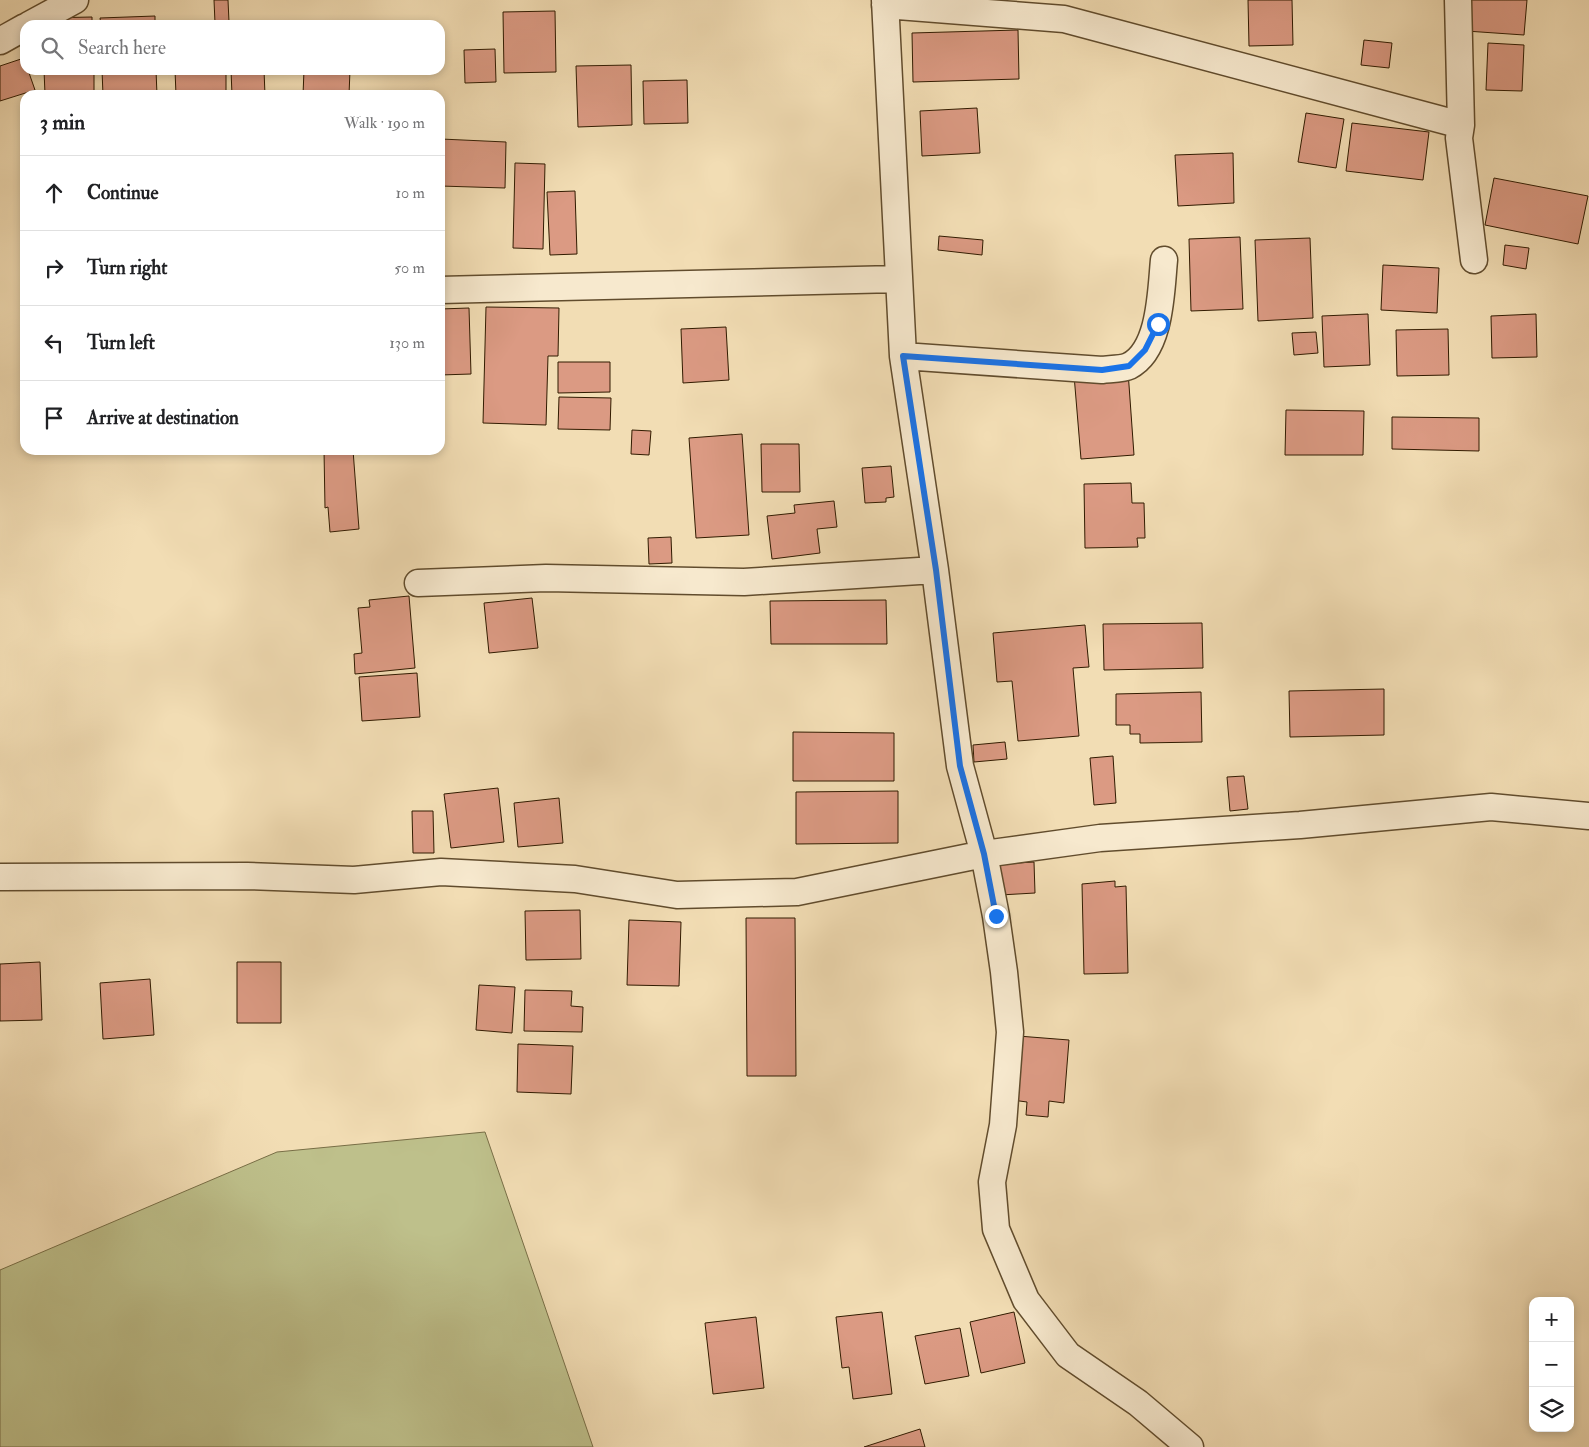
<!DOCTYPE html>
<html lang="en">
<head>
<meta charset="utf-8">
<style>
  body { margin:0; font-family:"IM FELL Double Pica",serif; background:#f6f6f6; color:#202124 }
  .controls { position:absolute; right:15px; bottom:15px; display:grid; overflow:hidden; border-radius:10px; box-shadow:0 2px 8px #0003 }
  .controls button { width:45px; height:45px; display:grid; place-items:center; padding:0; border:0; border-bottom:1px solid #e0e0e0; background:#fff; color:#202124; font:25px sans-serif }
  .stop { position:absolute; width:15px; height:15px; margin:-11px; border:4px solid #1a73e8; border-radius:50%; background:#fff }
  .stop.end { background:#1a73e8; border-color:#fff; box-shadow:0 1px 5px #0008 }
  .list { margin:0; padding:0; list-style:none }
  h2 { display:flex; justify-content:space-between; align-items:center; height:65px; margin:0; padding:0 20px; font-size:21px }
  h2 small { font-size:16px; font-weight:400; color:#757577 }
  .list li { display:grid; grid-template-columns:32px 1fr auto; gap:15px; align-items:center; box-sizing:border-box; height:75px; padding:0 20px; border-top:1px solid #e0e0e0 }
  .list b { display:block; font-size:19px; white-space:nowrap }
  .list em { font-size:16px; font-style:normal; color:#757577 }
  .icon { flex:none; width:28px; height:28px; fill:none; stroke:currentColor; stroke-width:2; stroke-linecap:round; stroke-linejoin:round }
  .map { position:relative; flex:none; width:1589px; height:1447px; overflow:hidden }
  .search { position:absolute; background:#fff; box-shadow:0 2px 8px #0003; left:20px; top:20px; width:425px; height:55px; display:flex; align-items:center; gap:12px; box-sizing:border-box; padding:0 18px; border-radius:15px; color:#757577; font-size:19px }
  .panel { position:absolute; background:#fff; box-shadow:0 2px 8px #0003; left:20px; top:90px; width:425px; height:365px; border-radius:15px }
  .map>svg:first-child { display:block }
  .green { fill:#bec08b; stroke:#786e46 }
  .building { fill:#db9a83; stroke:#311b00 }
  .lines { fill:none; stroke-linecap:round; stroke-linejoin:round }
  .street-casing { stroke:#614c2d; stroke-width:29 }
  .street { stroke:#f7e9ce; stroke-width:26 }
  .route { stroke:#1a73e8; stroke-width:6 }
</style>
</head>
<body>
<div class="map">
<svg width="1589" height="1447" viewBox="0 0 1589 1447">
  <rect width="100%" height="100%" fill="#f2ddb4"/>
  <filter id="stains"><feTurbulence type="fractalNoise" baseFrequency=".004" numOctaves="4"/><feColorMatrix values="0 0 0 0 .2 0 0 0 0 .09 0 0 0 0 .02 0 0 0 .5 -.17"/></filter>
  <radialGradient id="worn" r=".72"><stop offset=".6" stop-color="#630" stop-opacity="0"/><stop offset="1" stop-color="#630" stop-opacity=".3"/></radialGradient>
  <path class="green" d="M485 1132 593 1447H0V1270L277 1152Z"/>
  <path class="building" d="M214 0H228L229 22 215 23Z
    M1248 0H1292L1293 45 1249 46Z
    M1468 0H1527L1524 35 1466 31Z
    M555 11 556 72 504 73 503 12Z
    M155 16V25H101L100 18Z
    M92 17V25H43V18Z
    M263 21V25H230V22Z
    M1018 30 1019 79 913 82 912 33Z
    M1364 40 1392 43 1389 68 1361 65Z
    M1488 43 1524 45 1522 91 1486 90Z
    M495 49 496 82 465 83 464 50Z
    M24 58 25 70H28L35 90 0 101V66Z
    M631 65 632 125 578 127 576 66Z
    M44 70H94V93L45 94Z
    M102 70H156L157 95H103Z
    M175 70H226V95H176Z
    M231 70H264L265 95H232Z
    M304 70H350L349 95H303Z
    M687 80 688 123 644 124 643 81Z
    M977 108 980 153 922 156 920 111Z
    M1306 113 1344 119 1336 168 1298 162Z
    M1352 123 1429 132 1423 180 1346 171Z
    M441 139 506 142 505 188 440 186Z
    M1233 153 1234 203 1178 206 1175 155Z
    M515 163 545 164 543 249 513 248Z
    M1494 178 1588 196 1578 244 1485 225Z
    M575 191 577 254 550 255 547 192Z
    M939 236 983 240 982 255 938 250Z
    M1240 237 1243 309 1191 311 1189 239Z
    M1310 238 1313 318 1258 321 1255 240Z
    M1505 245 1529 248 1526 269 1503 265Z
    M1383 265 1439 268 1437 313 1381 310Z
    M486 307 559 308 558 356H548L546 425 483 423Z
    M469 308 471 374 440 375V309Z
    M1368 314 1370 365 1324 367 1322 316Z
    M1536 314 1537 357 1492 358 1491 316Z
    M726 327 729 380 683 383 681 329Z
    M1448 329 1449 375 1397 376 1396 330Z
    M1316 332 1318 353 1294 355 1292 333Z
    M558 362H610V392L558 393Z
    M1128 371 1134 455 1081 459 1074 375Z
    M559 397 611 398 610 430 558 429Z
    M1286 410 1364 411 1363 455H1285Z
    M1392 417 1479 418V451L1392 449Z
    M632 430 651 431 649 455 631 454Z
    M742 434 749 535 696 538 689 438Z
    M761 444H799L800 492H762Z
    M324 450H353L359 529 330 532 328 507 325 508Z
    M891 466 894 497 886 498V502L865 503 862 468Z
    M1131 483 1132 503H1144L1145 538H1137L1138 547 1085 548 1084 484Z
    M834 501 837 527 817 529 820 553 772 559 767 516 795 513 794 505Z
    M671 537 672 563 649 564 648 538Z
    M409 596 415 668 355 674 354 654 362 653 358 608 370 607 369 600Z
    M532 598 538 648 489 653 484 603Z
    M886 600 887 644H771L770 601Z
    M1202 623 1203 668 1104 670 1103 624Z
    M1085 625 1089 667 1073 668 1079 736 1018 741 1012 681 997 682 993 633Z
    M417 673 420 717 362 721 359 677Z
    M1384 689V735L1290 737 1289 691Z
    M1201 692 1202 742 1140 743V734H1130V725H1116V694Z
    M793 732 894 733V781H793Z
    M1005 742 1007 759 974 762 973 745Z
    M1113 756 1116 803 1094 805 1090 758Z
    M1244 776 1248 809 1230 811 1227 777Z
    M498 788 504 842 451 848 444 794Z
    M898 791V843L796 844V792Z
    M559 798 563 843 518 847 514 803Z
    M412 811H433L434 853H413Z
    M1034 862 1035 893 1000 895 999 864Z
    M1115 881V887L1126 886 1128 973 1084 974 1082 884Z
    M580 910 581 959 526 960 525 911Z
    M746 918H795L796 1076H747Z
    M629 920 681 922 679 986 627 985Z
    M40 962 42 1020 0 1021V964Z
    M237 962H281V1023H237Z
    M150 979 154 1035 103 1039 100 983Z
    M479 985 515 987 512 1033 476 1030Z
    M525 990 572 991 571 1006 583 1007 582 1032 524 1031Z
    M1018 1036 1069 1040 1064 1103 1049 1101 1048 1117 1026 1115 1027 1102 1012 1100Z
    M518 1044 573 1046 571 1094 517 1092Z
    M882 1312 892 1394 853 1399 849 1367 842 1368 836 1317Z
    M1014 1312 1025 1363 981 1373 970 1322Z
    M756 1317 764 1388 713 1394 705 1323Z
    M960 1328 969 1376 925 1384 915 1336Z
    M920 1429 925 1447H864Z"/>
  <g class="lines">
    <defs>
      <path id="street" d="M885 0 903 356 935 570 960 766 984 854 996 916 1004 972 1010 1032 1003 1125 992 1182 996 1229 1026 1300 1068 1355 1138 1403 1190 1447
        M1458 0 1461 125 1459 138 1474 260
        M885 5 1064 19 1461 125
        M29 25 75 0
        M0 41 25 27
        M440 290 897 279
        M903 356 1102 370C1110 369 1123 369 1129 366 1161 350 1161 290 1164 260
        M418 583 546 578 744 582 935 570
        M0 877 247 876 354 880 441 872 575 879 677 895 797 892 984 854 1100 838 1300 825 1491 807 1589 816"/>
    </defs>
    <use href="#street" class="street-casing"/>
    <use href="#street" class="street"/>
  </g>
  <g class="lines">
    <path class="route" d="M996 916 984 854 960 766 936 570 903 356 1102 370 1129 366 1145 350 1158 324"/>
  </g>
  <rect width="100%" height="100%" filter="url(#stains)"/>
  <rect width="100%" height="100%" fill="url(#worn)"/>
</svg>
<div class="controls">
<button>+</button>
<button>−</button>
<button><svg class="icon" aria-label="layers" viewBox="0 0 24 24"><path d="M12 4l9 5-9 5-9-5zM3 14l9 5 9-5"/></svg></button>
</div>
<div class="stop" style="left:1158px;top:324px"></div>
<div class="stop end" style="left:996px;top:916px"></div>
<div class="search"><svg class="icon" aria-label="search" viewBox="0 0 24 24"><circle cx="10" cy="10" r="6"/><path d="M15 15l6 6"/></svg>Search here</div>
<section class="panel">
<h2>3 min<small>Walk · 190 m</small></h2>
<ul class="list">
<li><svg class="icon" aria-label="ahead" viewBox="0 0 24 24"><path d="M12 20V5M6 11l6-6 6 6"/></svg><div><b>Continue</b></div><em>10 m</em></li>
<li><svg class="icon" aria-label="right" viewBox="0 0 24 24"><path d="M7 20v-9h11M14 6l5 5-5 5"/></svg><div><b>Turn right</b></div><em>50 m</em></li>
<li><svg class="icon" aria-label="left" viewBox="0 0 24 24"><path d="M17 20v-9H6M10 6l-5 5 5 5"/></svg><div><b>Turn left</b></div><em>130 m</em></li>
<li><svg class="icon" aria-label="arrive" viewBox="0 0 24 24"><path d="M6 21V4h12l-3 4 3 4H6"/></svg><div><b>Arrive at destination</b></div></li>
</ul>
</section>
</div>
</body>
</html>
